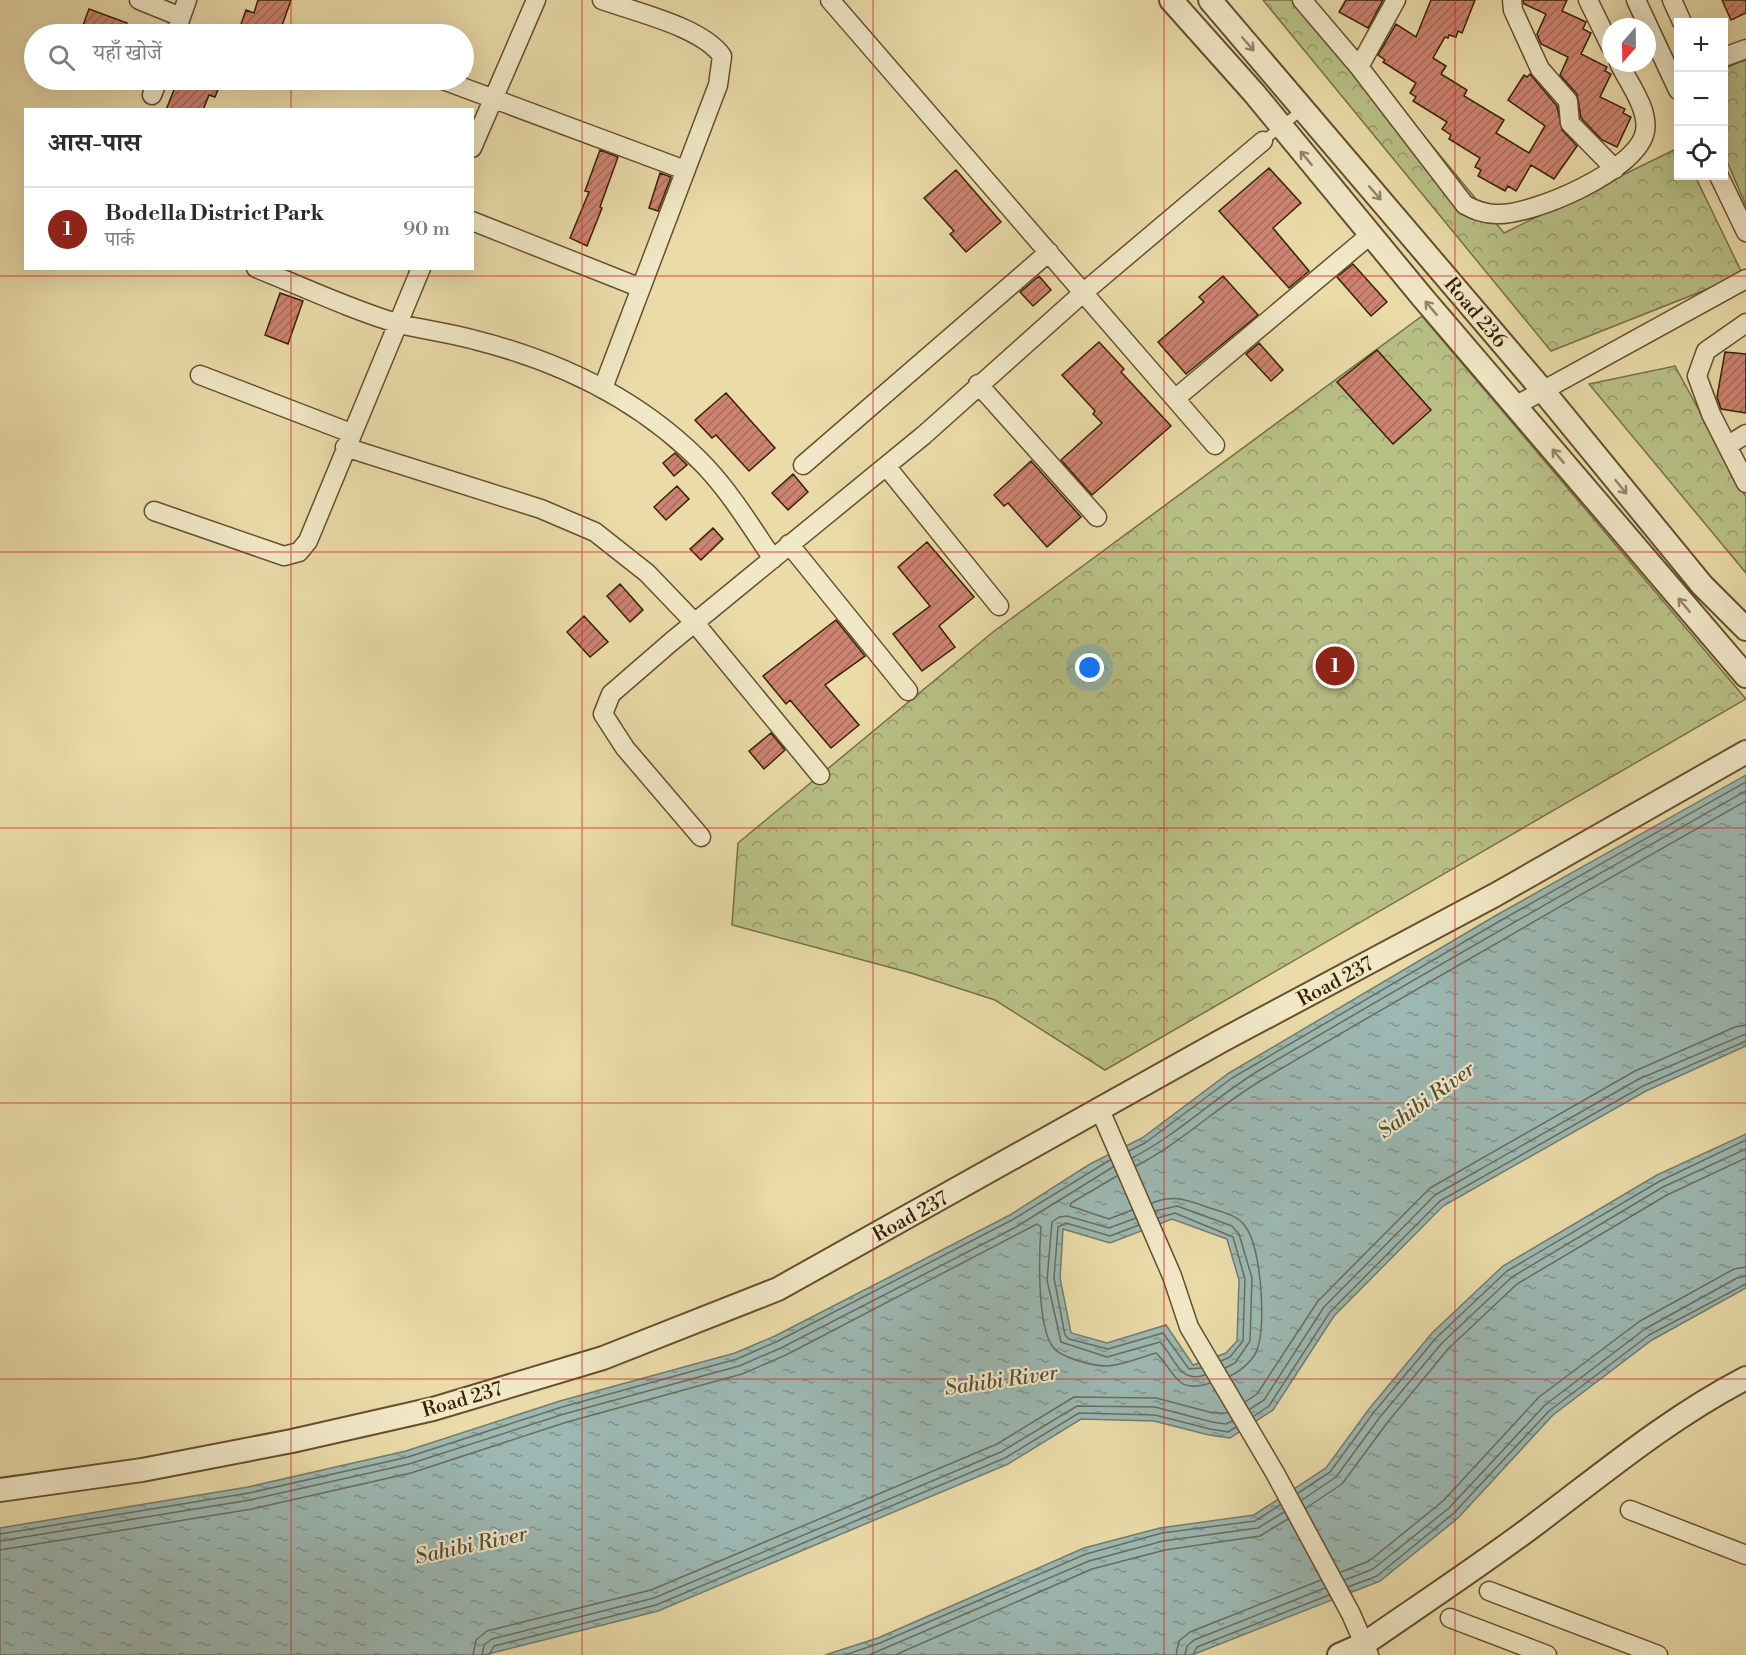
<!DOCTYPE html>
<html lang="hi">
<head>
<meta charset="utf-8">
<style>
  body { margin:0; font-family:"Libre Bodoni","Noto Serif Devanagari",serif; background:#f2f2f3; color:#2b2b33 }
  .controls { position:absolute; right:18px; top:18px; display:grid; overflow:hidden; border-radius:0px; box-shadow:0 6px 24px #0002 }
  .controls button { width:54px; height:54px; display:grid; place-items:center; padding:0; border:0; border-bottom:2px solid #e1e1e2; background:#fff; color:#2b2b33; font:30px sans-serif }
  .compass { position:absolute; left:1602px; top:18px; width:54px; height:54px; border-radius:50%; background:#fff; box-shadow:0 6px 24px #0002; rotate:200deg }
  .you { position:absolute; left:1090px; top:668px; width:21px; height:21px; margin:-15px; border:4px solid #fff; border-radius:50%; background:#1a73e8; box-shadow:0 0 0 9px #1a73e833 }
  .badge { display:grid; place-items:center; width:39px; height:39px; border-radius:50%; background:#8f2418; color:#fff; font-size:20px; font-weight:700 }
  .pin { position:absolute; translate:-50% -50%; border:3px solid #fff; box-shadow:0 2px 6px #0006 }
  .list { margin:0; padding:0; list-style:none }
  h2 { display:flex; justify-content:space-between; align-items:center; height:78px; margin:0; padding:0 24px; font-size:26px }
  h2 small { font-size:20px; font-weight:400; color:#7c7c81 }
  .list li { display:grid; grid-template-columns:39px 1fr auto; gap:18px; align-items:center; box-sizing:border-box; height:84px; padding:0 24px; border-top:2px solid #e1e1e2 }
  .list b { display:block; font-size:22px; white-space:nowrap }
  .list p { margin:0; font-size:20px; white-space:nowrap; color:#7c7c81 }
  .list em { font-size:20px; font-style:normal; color:#7c7c81 }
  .icon { flex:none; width:33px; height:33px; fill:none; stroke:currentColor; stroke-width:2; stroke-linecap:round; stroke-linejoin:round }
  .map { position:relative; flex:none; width:1746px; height:1655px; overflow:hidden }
  .search { position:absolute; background:#fff; box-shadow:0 6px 24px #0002; left:24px; top:24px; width:450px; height:66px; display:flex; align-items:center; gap:15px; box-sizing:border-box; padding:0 21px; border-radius:33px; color:#7c7c81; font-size:22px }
  .panel { position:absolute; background:#fff; box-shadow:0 6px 24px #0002; left:24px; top:108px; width:450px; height:162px; border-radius:0px }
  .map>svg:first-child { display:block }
  .park { fill:url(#park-crowns); stroke:#787144; stroke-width:1.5 }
  .water { fill:url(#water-ripples); stroke:#747c6c; stroke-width:1.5; fill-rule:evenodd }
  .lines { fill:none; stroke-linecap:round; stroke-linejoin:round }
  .shore { stroke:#6a6d5a; stroke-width:1.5 }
  .building { fill:url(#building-hatch); stroke:#382202; stroke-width:1.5 }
  .service-casing { stroke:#64502c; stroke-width:12 }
  .minor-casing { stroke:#64502c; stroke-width:21 }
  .tertiary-casing { stroke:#64502c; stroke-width:26 }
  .service { stroke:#f1e8c7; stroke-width:9 }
  .minor { stroke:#f1e8c7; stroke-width:18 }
  .tertiary { stroke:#f1e8c7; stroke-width:22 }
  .oneway { stroke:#948564 }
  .grid { fill:none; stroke:#d62828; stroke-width:1.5; stroke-opacity:0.55 }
  .labels { text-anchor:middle; stroke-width:4.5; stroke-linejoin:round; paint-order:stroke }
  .street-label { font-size:20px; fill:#382202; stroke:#f1e8c7 }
  .water-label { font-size:21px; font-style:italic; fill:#564f37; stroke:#f1e8c7 }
</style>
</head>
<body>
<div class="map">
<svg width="1746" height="1655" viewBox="0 0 1746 1655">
  <defs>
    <pattern id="park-crowns" width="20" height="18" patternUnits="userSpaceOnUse" patternTransform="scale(1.5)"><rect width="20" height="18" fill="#b8c086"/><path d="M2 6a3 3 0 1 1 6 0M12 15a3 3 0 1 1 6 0" fill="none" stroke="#979c6b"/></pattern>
    <pattern id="water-ripples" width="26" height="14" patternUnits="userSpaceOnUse" patternTransform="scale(1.5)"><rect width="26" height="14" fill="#9cb8b3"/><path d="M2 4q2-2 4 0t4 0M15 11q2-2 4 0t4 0" fill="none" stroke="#80958f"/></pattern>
    <pattern id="building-hatch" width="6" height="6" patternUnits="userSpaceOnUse" patternTransform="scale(1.5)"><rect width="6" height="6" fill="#cd8371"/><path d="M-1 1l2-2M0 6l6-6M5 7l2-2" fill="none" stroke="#a76b5b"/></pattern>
  </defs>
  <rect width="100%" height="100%" fill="#eadba9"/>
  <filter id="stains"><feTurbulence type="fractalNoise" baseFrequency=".00333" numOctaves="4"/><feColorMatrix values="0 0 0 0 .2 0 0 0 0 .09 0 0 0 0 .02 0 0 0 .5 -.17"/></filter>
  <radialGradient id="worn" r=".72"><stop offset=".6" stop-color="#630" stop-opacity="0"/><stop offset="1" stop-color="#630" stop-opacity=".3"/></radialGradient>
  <path class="park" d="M1263 0H1312L1504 233 1678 148V176H1695L1743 275 1551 351Z
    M1746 59V206L1724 154V69Z
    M1422 316 1746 699 1105 1070 995 1000 911 973 732 925 738 843 993 632Z
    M1675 366 1746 497V573L1589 384Z"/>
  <path class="water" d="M1746 775V1046L1646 1091 1443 1206 1334 1316 1273 1410 1230 1438 1209 1435 1154 1421 1081 1419 1008 1464 658 1611 484 1655H0V1528L248 1487 406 1451 560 1401 735 1353 775 1336 1010 1215 1090 1164 1142 1138 1229 1073 1495 916ZM1172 1219 1227 1239 1239 1280 1237 1341 1226 1353 1193 1365 1166 1325 1107 1343 1071 1333 1060 1278 1063 1229 1110 1243Z
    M1746 1134V1288L1652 1340 1553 1415 1458 1518 1380 1581 1192 1655H825L878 1638 1084 1548 1160 1528 1254 1515 1326 1468 1369 1409 1432 1333 1503 1266 1657 1175Z"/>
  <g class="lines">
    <path class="shore" d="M1129 1151 1145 1143 1232 1078 1498 922 1746 782
      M1132 1158C1179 1134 1217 1095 1263 1068 1423 974 1584 882 1746 791
      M1136 1166C1183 1142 1221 1103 1267 1077 1426 983 1585 892 1746 801
      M1117 1176 1071 1203 1070 1206 1109 1219 1132 1210
      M1152 1203C1173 1195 1184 1199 1204 1206 1217 1211 1237 1214 1245 1226 1261 1247 1266 1322 1258 1347 1255 1359 1241 1371 1230 1376
      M1155 1211 1177 1206 1232 1226 1239 1234 1252 1278 1250 1341 1235 1363 1225 1368
      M1136 1218 1109 1228 1067 1216 1059 1217 1052 1222 1047 1280 1061 1342 1107 1357 1160 1342C1175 1357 1179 1384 1205 1375
      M1158 1218 1175 1213 1233 1237 1245 1279 1243 1341 1230 1357 1221 1361
      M1139 1225 1110 1236 1066 1223 1058 1227 1054 1278 1065 1335 1069 1339 1108 1349 1163 1333 1189 1369 1201 1368
      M1245 1402 1257 1394 1318 1301 1430 1188 1635 1071 1735 1027 1746 1025
      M1250 1409 1264 1400 1324 1307 1435 1195 1639 1079 1746 1034
      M1254 1416 1269 1406 1330 1312 1440 1201 1643 1086 1746 1041
      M1298 1493 1330 1472 1374 1412 1436 1338 1507 1271 1660 1181 1746 1140
      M1302 1500 1336 1477 1380 1417 1442 1343 1512 1277 1663 1187 1746 1149
      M1306 1508 1342 1484 1387 1423 1448 1349 1517 1284 1667 1195 1746 1158
      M0 1534 249 1493 408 1457 562 1407 737 1359 778 1341 1012 1220 1110 1160
      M0 1541 250 1500 409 1464 564 1414 739 1366 781 1348 1016 1227 1113 1167
      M0 1550 252 1509 411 1473 567 1422 742 1374 786 1355 1037 1224 1041 1227C1039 1254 1037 1323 1052 1346 1060 1358 1093 1366 1107 1366 1124 1365 1141 1357 1156 1353 1176 1372 1175 1395 1210 1383
      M1341 1572 1369 1561 1443 1501 1539 1397 1640 1321 1734 1269 1746 1267
      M1345 1580 1373 1569 1449 1508 1545 1405 1645 1329 1737 1278 1746 1276
      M1348 1587 1377 1576 1454 1513 1549 1411 1649 1335 1746 1284
      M473 1655 476 1640 487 1631 651 1590 997 1444 1074 1397 1156 1398 1213 1413H1227
      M482 1655 484 1645 492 1639 654 1598 1001 1452 1077 1406 1155 1407 1212 1422 1226 1424 1232 1421
      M489 1655 494 1646 656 1605 1005 1458 1079 1413 1155 1415 1210 1429 1228 1432 1236 1427
      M845 1655 880 1643 1086 1554 1162 1533 1255 1521 1280 1505
      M869 1655 1089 1561 1163 1541 1258 1528 1284 1512
      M895 1655 1092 1569 1165 1550 1260 1536 1288 1519
      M1176 1655 1179 1641 1190 1632 1321 1580
      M1185 1655 1187 1646 1194 1640 1325 1588
      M1193 1655 1197 1647 1329 1595"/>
  </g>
  <path class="building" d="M258 0H291L279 34H263L240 27 246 10 254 13Z
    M1346 0H1383L1368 28 1339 12Z
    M1431 0H1475L1462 33 1458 31 1456 37 1449 35 1448 38 1445 37 1433 58 1446 66 1441 74 1467 90 1464 96 1504 120 1496 133 1529 153 1545 126 1508 100 1524 75 1527 77 1530 74 1557 106 1562 130 1577 146 1554 179 1531 165 1516 191 1508 186 1505 191 1478 176 1481 170 1475 167 1480 158 1449 139 1451 135 1442 129 1447 122 1413 101 1416 97 1410 93 1416 83 1383 62 1385 60 1378 55 1396 24 1416 37Z
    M1523 0H1567L1562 11 1586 22 1583 29 1591 33 1581 54 1607 67 1605 71 1611 74 1600 97 1625 109 1623 113 1631 117 1617 147 1602 140 1581 118 1577 94 1560 75 1568 57 1541 44 1537 34 1546 14 1524 4Z
    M1722 0H1746V13L1731 20Z
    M89 9 127 23 123 34H101L82 28Z
    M178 80H222L215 97 209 95 203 110H166Z
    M600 150 618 157 600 207 602 208 587 246 570 238 589 192 585 191Z
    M1269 168 1301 203 1273 228 1309 271 1289 288 1219 211Z
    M956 170 1001 222 966 252 950 234 954 231 924 198Z
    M660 173 671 177 658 211 649 208Z
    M1353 264 1387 302 1371 316 1337 277Z
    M1039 276 1051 290 1033 306 1020 292Z
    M1223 276 1258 315 1186 374 1158 342 1204 302 1199 297Z
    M280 293 303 301 288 344 265 335Z
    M1099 342 1124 369 1121 372 1171 426 1092 495 1061 460 1102 423 1093 414 1095 411 1062 375Z
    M1259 343 1283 370 1271 381 1246 354Z
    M1377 350 1431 410 1393 444 1337 382Z
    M1725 352 1746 354V413L1721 409 1717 397Z
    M726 393 775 448 749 471 716 435 712 438 695 420Z
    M675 453 687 465 674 476 663 463Z
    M1031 461 1081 517 1047 547 1008 503 1004 506 994 495Z
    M793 474 808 492 788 510 772 493Z
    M677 486 689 499 666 520 654 507Z
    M713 528 723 539 701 560 690 549Z
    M927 542 974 597 939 626 955 647 922 671 893 634 930 606 898 567Z
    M620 584 643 610 630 622 607 596Z
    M584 616 608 642 590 657 567 632Z
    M836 620 865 656 825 685 859 725 831 748 790 700 786 704 763 676Z
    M771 733 785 750 764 769 749 751Z"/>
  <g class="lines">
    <defs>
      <path id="service" d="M1263 141 1303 109"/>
      <path id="minor" d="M139 0 181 17
        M602 0C635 12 702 27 722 56L718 85 603 388
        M830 0 1215 445
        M1302 0 1359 67 1465 205C1475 210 1484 214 1496 214 1532 216 1639 170 1645 131 1649 109 1628 82 1619 63
        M1512 0 1513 10 1540 69 1568 101 1570 123 1615 169
        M1588 0 1611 47
        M1636 0 1678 90
        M1672 0 1682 22
        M175 34 187 0
        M1724 57 1746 49
        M1359 67 1396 0
        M443 80 685 170
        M152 95 158 80
        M472 148 536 0
        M1719 176 1746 232
        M472 221 641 288
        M256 268C301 286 354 311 400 324 425 330 450 333 475 340 562 362 644 402 706 467 732 495 752 528 773 559
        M1746 323 1706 351 1697 376 1711 414 1746 483
        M200 375 351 433
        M978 384 1097 517
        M1176 398 1370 235
        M1515 406 1746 279
        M1727 446 1746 434
        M345 447 541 509 595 532 647 573 694 622 820 775
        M803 465 1049 252
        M886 466 999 606
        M154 511 284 556 299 552 308 541 421 268
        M789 544 908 691
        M701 837 625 748 603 714 611 694 671 642 924 435 1084 292 1263 141
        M1100 1110 1172 1276 1189 1327 1275 1473 1351 1614 1369 1655
        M1630 1510 1746 1555
        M1489 1591 1658 1655
        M1450 1618 1547 1655"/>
      <path id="tertiary" d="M1171 0 1254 93 1423 298 1746 676
        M1210 0 1544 392 1702 585 1746 629
        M0 1490 142 1470 292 1441 433 1409 603 1358 778 1289 1223 1040 1495 895 1746 752
        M1339 1655 1364 1644C1419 1606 1475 1569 1529 1529 1600 1476 1667 1419 1746 1378"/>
    </defs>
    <use href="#service" class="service-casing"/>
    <use href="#minor" class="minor-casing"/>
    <use href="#tertiary" class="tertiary-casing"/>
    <use href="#service" class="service"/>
    <use href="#minor" class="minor"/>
    <use href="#tertiary" class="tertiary"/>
  </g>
  <defs><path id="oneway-shaft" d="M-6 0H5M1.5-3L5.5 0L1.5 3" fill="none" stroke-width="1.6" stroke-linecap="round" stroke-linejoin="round" transform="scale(1.5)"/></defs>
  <g class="oneway">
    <use href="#oneway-shaft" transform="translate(1248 44) rotate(49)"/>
    <use href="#oneway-shaft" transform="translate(1306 158) rotate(-130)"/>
    <use href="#oneway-shaft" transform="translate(1375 193) rotate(49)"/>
    <use href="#oneway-shaft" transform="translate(1431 308) rotate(-130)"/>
    <use href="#oneway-shaft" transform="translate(1558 456) rotate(-130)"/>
    <use href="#oneway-shaft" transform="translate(1621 487) rotate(51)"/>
    <use href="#oneway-shaft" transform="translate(1684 605) rotate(-130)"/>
  </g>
  <path class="grid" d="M291 0V34M582 0V1655M873 0V1655M1164 0V1655M1455 0V1655M291 80V110M291 268V1655M0 276H1746M0 552H1746M0 828H1746M0 1103H1746M0 1379H1746"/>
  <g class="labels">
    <g class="street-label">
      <text transform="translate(1476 312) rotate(50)" y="7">Road 236</text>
      <text transform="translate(1335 981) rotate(-28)" y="7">Road 237</text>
      <text transform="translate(910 1216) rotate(-29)" y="7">Road 237</text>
      <text transform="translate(462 1399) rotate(-16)" y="7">Road 237</text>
    </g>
    <g class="water-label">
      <text transform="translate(1426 1100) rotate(-36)" y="7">Sahibi River</text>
      <text transform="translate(1001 1380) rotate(-8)" y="7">Sahibi River</text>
      <text transform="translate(471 1545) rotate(-12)" y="7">Sahibi River</text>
    </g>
  </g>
  <rect width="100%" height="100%" filter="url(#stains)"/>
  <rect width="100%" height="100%" fill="url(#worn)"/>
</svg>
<div class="controls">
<button>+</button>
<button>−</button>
<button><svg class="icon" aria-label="locate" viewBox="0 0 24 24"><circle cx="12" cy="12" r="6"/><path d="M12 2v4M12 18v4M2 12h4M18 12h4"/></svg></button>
</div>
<svg class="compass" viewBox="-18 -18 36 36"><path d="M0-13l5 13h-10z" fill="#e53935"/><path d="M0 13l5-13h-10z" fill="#7c7c81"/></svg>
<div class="you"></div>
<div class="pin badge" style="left:1335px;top:666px">1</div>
<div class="search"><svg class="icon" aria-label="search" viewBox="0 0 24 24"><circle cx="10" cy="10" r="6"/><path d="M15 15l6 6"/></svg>यहाँ खोजें</div>
<section class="panel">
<h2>आस-पास<small></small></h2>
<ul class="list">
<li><span class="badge">1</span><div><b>Bodella District Park</b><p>पार्क</p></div><em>90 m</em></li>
</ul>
</section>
</div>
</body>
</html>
